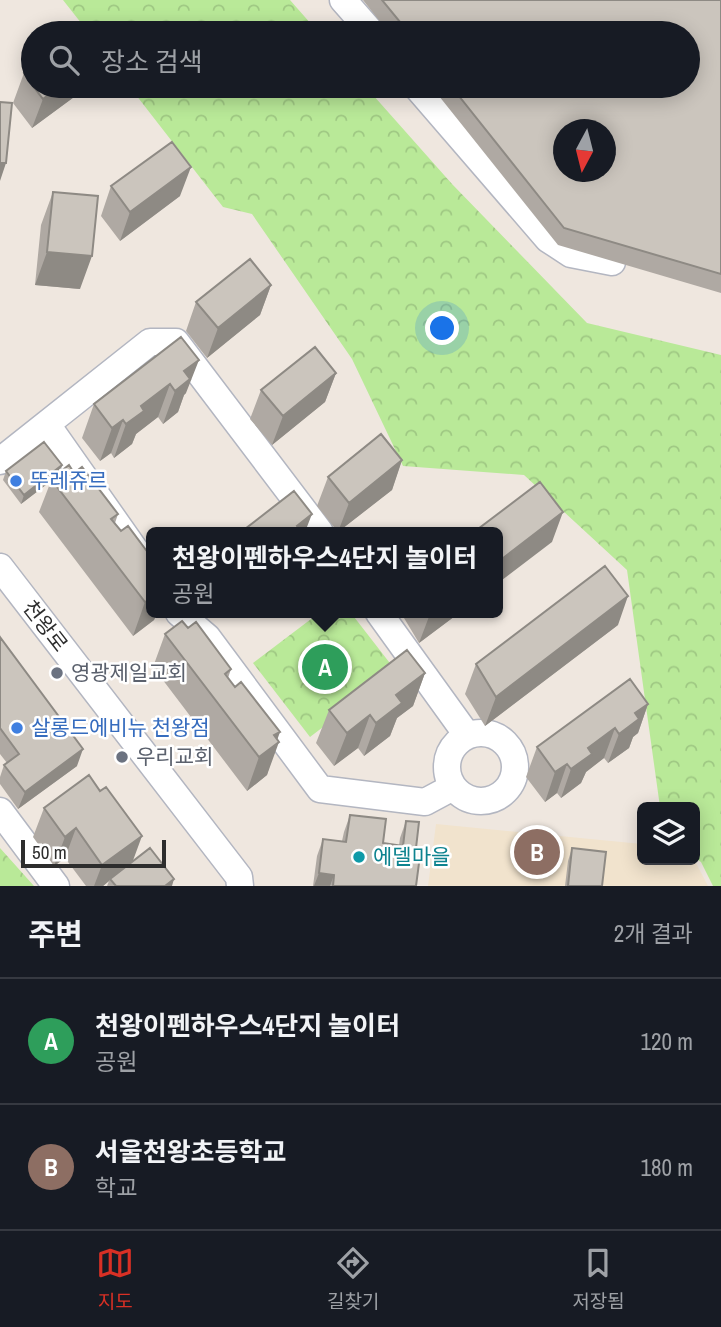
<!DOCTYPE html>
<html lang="ko">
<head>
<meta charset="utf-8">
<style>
  body { margin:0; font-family:"Archivo Narrow","Noto Sans KR",sans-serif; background:#242831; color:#f1f3f6 }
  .controls { position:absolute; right:21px; bottom:21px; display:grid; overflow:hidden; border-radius:10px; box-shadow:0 4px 18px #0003 }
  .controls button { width:63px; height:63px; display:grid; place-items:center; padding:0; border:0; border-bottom:2px solid #363941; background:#171b24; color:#f1f3f6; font:35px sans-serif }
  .compass { position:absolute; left:553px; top:119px; width:63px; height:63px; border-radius:50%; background:#171b24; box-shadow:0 4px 18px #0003; rotate:187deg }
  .scale { position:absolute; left:21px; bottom:18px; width:145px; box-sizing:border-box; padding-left:7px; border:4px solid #2d2d2d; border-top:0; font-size:19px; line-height:24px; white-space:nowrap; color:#2d2d2d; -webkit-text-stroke:5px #fff; paint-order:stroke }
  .you { position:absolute; left:443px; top:329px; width:24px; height:24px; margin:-18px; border:5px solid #fff; border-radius:50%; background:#1a73e8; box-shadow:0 0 0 10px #1a73e833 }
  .badge { display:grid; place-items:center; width:46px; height:46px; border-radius:50%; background:#d93025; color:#fff; font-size:23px; font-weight:700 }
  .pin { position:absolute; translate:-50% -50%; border:4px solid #fff; box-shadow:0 2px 7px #0006 }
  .popup { position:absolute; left:146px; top:527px; width:357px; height:91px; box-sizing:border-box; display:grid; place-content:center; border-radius:10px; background:#171b24; filter:drop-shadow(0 2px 5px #0005); font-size:23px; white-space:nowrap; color:#9ea1a6 }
  .popup b { font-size:26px; color:#f1f3f6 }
  .popup::after { content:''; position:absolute; left:50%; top:100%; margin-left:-14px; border:14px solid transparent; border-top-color:#171b24 }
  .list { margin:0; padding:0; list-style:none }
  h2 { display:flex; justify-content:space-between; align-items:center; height:91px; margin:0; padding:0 28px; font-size:30px }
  h2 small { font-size:23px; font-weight:400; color:#9ea1a6 }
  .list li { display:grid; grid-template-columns:46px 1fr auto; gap:21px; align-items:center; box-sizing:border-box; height:126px; padding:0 28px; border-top:2px solid #363941 }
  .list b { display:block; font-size:26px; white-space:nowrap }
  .list p { margin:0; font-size:23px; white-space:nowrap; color:#9ea1a6 }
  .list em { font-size:23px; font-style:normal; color:#9ea1a6 }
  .icon { flex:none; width:38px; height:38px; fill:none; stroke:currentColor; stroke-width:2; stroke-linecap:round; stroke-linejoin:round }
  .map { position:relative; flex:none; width:721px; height:886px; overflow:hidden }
  .search { position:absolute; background:#171b24; box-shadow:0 4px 18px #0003; left:21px; right:21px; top:21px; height:77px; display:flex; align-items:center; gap:18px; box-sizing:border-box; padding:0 24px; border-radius:38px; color:#9ea1a6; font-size:26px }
  .sheet { height:343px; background:#171b24 }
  nav { display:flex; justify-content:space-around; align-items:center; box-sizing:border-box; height:98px; border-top:2px solid #363941; background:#171b24; font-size:19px; color:#9ea1a6 }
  nav a { display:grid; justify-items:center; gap:4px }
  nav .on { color:#d93025 }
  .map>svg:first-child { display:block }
  .education { fill:#f1e3cd }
  .forest { fill:url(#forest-crowns) }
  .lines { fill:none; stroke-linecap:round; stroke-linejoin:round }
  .minor-casing { stroke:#b3b6c1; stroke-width:29 }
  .minor { stroke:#fff; stroke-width:26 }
  .wall { fill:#afa9a3 }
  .shaded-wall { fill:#8e8a84 }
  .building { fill:#cbc5bd; stroke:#8e8a84; stroke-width:2; fill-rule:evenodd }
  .shop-dot { fill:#3f7fe0; stroke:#fff; stroke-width:2.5 }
  .worship-dot { fill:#6b7280; stroke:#fff; stroke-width:2.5 }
  .culture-dot { fill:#0f9aa8; stroke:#fff; stroke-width:2.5 }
  .labels { text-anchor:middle; stroke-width:5; stroke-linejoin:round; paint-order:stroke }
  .shop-label { font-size:21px; fill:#366cbe; stroke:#fff; text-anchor:start }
  .street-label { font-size:21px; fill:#2d2d2d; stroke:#fff }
  .worship-label { font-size:21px; fill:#5b616d; stroke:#fff; text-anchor:start }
  .culture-label { font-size:21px; fill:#0d838f; stroke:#fff; text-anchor:start }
</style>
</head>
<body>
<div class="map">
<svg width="721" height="886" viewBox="0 0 721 886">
  <defs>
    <pattern id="forest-crowns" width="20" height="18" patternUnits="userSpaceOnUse" patternTransform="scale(1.75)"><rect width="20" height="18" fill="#b9e998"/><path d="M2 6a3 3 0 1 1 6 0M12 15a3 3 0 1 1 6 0" fill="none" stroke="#9fc883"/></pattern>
  </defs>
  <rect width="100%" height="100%" fill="#efe7df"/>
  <path class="education" d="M436 824 642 844V860H689L696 863 708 886H428Z"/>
  <path class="forest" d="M63 0H290L319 33H89Z
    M129 86H365L452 184 587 323 721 355V886H713L701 862 695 858V807H660L627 570 524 475 403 466 352 359 252 214 223 207Z
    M319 613H351L396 671 310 737 253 663Z
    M0 848 34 886H0Z"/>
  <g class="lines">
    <defs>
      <path id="minor" d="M343 0 372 33
        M416 86 548 239 571 254 612 262
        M48 426 152 574
        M0 461 150 342H176L320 532
        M0 567 239 877 240 886
        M179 613 207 637 320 789 425 802 453 787
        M379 613 467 735
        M447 767a34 34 0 1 1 68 0a34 34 0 1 1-68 0Z
        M0 811 56 886"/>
    </defs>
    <use href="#minor" class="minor-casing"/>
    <use href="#minor" class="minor"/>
  </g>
  <path class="wall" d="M363 0H721V293L558 245 431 86H688V33H389Z
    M24 73 33 86H89L32 128 13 103Z
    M111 186 180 196 120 241 101 216Z
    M53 192 80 289 35 285 41 225Z
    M271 285 260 315 207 358 186 331 196 302Z
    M181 337 186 393 184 395 178 412 163 424 158 417 136 434 132 444 114 458 111 453 100 461 82 438 94 404Z
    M336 373 325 402 272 445 250 419 261 390Z
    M402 460 392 490 338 532 317 506 328 477Z
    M62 465 60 472 74 473 118 514 115 523 152 613H157L154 620 133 636 39 512 51 481 21 504 3 480 6 471Z
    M401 613H459L419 643Z
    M618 625 485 726 465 694 476 664Z
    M188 628 231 669 228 678 277 739 267 775 247 791 153 667 165 634Z
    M0 637 77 766 18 809 0 784V777L4 765 7 763 0 754Z
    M425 673 413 706 397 718 390 736 364 756 358 748 334 766 316 743 329 710Z
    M648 704 638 733 633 737 629 748 608 763 604 758 586 772 581 783 561 798 557 793 545 802 526 777 537 747Z
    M44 808 133 861 172 886H107L109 881 103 886H86L65 858 54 866 33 837Z
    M350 815 383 843 399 846 400 838 406 821 416 848V886H313L317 856 323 839 342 841 344 832Z
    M572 848 602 886H565L568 861Z"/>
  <path class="shaded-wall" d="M60 86H89L32 128 43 99Z
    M0 163H6L0 181Z
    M191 167 180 196 120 241 130 212Z
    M47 252 92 256 80 289 35 285Z
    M271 285 260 315 207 358 218 328Z
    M199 360 186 393 184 395 178 412 163 424 175 391 184 371Z
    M336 373 325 402 272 445 283 416Z
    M170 384 158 417 136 434 132 444 114 458 126 424 141 406Z
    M123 420 111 453 100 461 112 428Z
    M402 460 392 490 338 532 349 503Z
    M62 465 59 474 51 479V481L21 504 24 495Z
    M563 512 552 542 498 583V562Z
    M312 514 305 532H294L297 526Z
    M628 596 618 625 485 726 496 697Z
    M152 598V613H157L154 620 133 636 145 602Z
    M431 613H459L419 643 430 614Z
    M425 673 413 706 397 718 390 736 364 756 376 723 396 695Z
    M648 704 638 733 633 737 629 748 608 763 619 734 635 713Z
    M370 715 358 748 334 766 347 733Z
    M615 728 604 758 586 772 581 783 561 798 571 769 588 748Z
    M280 732 275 746 279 742 267 775 247 791 259 757 274 735Z
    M83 749 77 766 18 809 25 792Z
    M567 764 557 793 545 802 555 772Z
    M76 828 65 858 54 866 65 837Z
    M142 836 131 866 110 879 109 881 103 886H94L102 865Z
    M319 873 334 875 330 886H314Z
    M174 879 172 886H165Z"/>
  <path class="building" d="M382 0H721V274L564 228 451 86H688V33H409ZM564 130H606V172H564Z
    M85 28 89 33H78Z
    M33 66V86L24 73Z
    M33 86H60L43 99Z
    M0 102 12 103 6 163H0Z
    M172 142 191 167 130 212 111 186Z
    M53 192 98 196 92 256 47 252Z
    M250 259 271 285 218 328 196 302Z
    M181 337 199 360 184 371 190 379 175 391 170 384 141 406 144 411 126 424 123 420 112 428 94 404Z
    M315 347 336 373 283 416 261 390Z
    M381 434 402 460 349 503 328 477Z
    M44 442 62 465 24 495 6 471Z
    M69 465 74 473 82 467 118 514 111 519 121 531 128 526 152 558V598L145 602 51 479Z
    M540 482 563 512 498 562V532H474Z
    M294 491 312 514 297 526 302 532H241Z
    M605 566 628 596 496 697 476 664Z
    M182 621 188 628 196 622 231 669 225 674 235 687 241 682 280 732 274 735 279 742 259 757 165 634Z
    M0 637 83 749 25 792 4 765 19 754 0 728Z
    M407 650 425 673 396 695 402 703 376 723 370 715 347 733 329 710Z
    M630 679 648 704 635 713 639 719 619 734 615 728 588 748 592 754 571 769 567 764 555 772 537 747Z
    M89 775 100 791 106 787 142 836 102 865 76 828 65 837 44 808Z
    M350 815 386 819 383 843 403 846 406 821 419 822 416 848H421L416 886H333L334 875 319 873 323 839 346 842Z
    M150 848 174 879 165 886H116L110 879Z
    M572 848 606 852 602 886H568Z"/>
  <g class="shop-dot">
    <circle cx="16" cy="481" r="7"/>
    <circle cx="17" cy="728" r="7"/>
  </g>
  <g class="worship-dot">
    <circle cx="57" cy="673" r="7"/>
    <circle cx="122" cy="757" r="7"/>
  </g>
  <circle class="culture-dot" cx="359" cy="857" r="7"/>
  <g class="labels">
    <g class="shop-label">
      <text x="30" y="488">뚜레쥬르</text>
      <text x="31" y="735">살롱드에비뉴 천왕점</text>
    </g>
    <g class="street-label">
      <text transform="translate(45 626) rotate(52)" y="7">천왕로</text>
    </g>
    <g class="worship-label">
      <text x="71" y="680">영광제일교회</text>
      <text x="136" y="764">우리교회</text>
    </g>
    <g class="culture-label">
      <text x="373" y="864">에델마을</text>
    </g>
  </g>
</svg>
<div class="controls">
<button><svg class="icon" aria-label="layers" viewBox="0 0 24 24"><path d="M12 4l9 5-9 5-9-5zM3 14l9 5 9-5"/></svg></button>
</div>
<svg class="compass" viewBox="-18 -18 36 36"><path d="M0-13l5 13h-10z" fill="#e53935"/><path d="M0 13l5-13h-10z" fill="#9ea1a6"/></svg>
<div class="scale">50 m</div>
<div class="you"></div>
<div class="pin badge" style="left:325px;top:667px;background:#2e9e5b">A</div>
<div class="popup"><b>천왕이펜하우스4단지 놀이터</b>공원</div>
<div class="pin badge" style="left:537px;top:852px;background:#8d6e63">B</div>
<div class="search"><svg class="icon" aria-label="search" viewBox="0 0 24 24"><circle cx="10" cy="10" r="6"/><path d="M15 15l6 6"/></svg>장소 검색</div>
</div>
<section class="sheet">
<h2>주변<small>2개 결과</small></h2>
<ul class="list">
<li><span class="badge" style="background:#2e9e5b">A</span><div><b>천왕이펜하우스4단지 놀이터</b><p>공원</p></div><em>120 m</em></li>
<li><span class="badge" style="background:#8d6e63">B</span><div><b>서울천왕초등학교</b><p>학교</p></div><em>180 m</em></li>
</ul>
</section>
<nav>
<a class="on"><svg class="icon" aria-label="map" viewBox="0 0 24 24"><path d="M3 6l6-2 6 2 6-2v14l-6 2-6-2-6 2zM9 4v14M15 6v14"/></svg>지도</a>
<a><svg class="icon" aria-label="directions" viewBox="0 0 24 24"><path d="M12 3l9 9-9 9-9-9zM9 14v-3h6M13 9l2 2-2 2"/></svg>길찾기</a>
<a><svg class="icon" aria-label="saved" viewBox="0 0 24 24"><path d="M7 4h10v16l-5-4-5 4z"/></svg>저장됨</a>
</nav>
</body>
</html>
